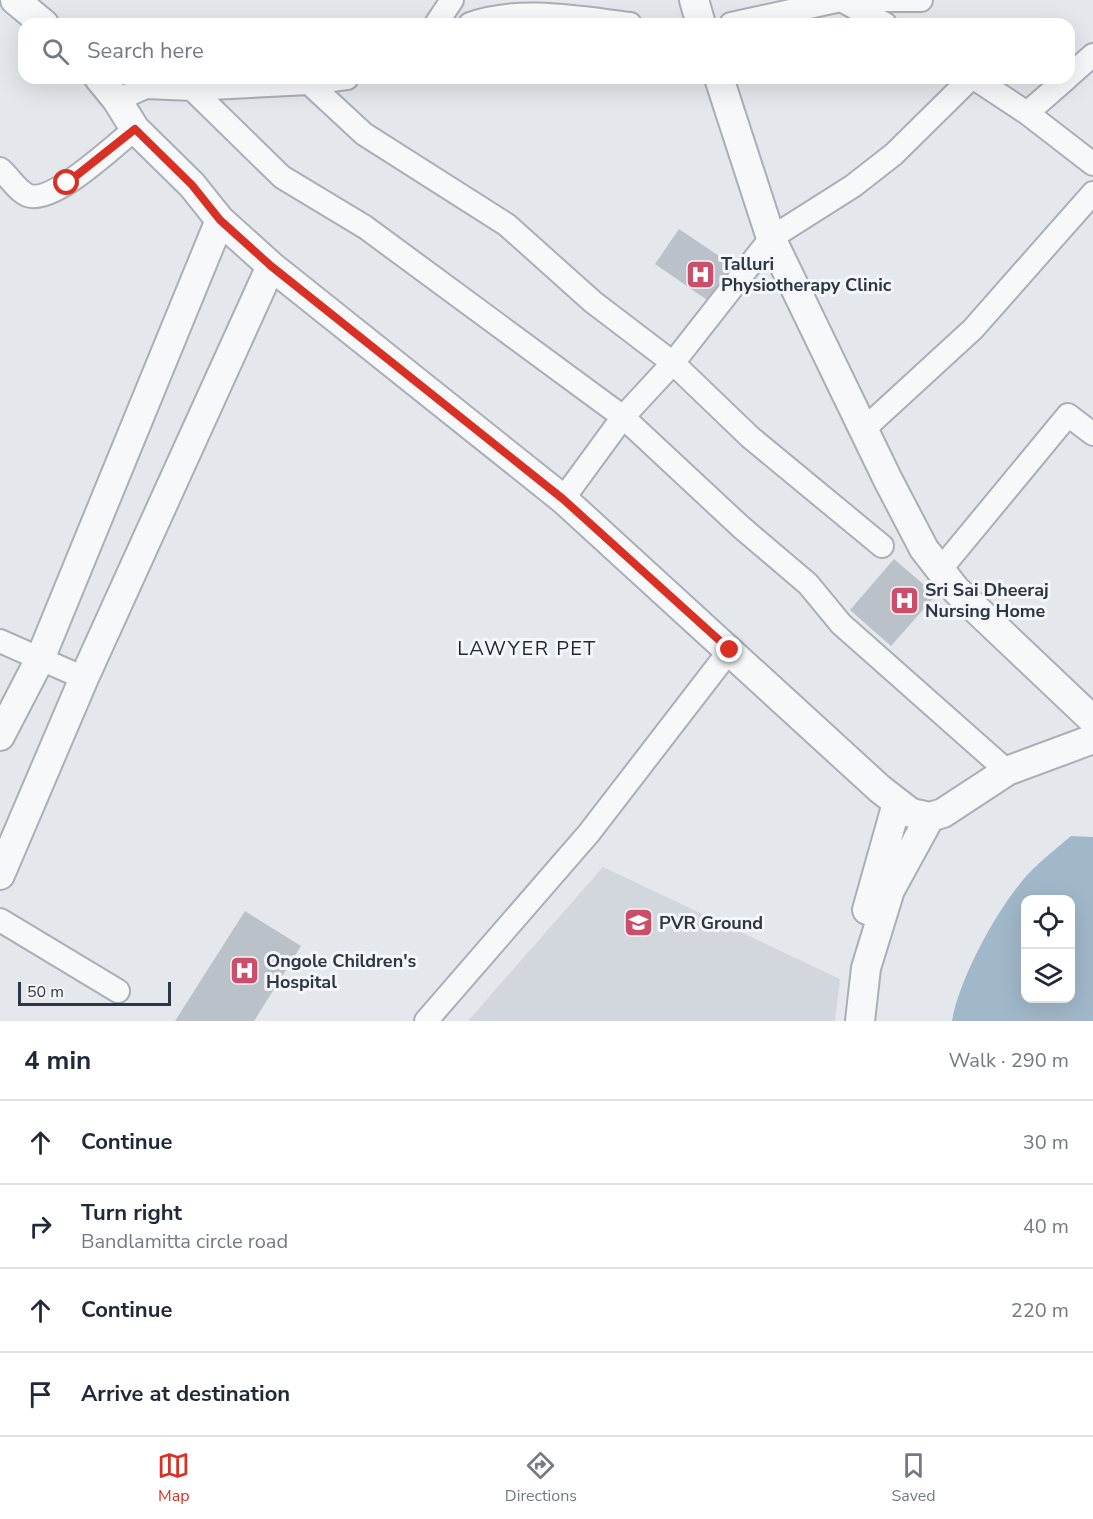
<!DOCTYPE html>
<html lang="en">
<head>
<meta charset="utf-8">
<style>
  body { margin:0; font-family:"Nunito Sans",sans-serif; background:#f2f2f3; color:#1f2937 }
  .controls { position:absolute; right:18px; bottom:18px; display:grid; overflow:hidden; border-radius:12px; box-shadow:0 6px 24px #0002 }
  .controls button { width:54px; height:54px; display:grid; place-items:center; padding:0; border:0; border-bottom:2px solid #e0e1e3; background:#fff; color:#1f2937; font:30px sans-serif }
  .scale { position:absolute; left:18px; bottom:15px; width:153px; box-sizing:border-box; padding-left:6px; border:3px solid #2c3644; border-top:0; font-size:16px; line-height:21px; white-space:nowrap; color:#2c3644; -webkit-text-stroke:4px #f4f6f9; paint-order:stroke }
  .stop { position:absolute; width:18px; height:18px; margin:-14px; border:4px solid #d93025; border-radius:50%; background:#fff }
  .stop.end { background:#d93025; border-color:#fff; box-shadow:0 2px 6px #0008 }
  .list { margin:0; padding:0; list-style:none }
  h2 { display:flex; justify-content:space-between; align-items:center; height:78px; margin:0; padding:0 24px; font-size:26px }
  h2 small { font-size:20px; font-weight:400; color:#747a83 }
  .list li { display:grid; grid-template-columns:39px 1fr auto; gap:18px; align-items:center; box-sizing:border-box; height:84px; padding:0 24px; border-top:2px solid #e0e1e3 }
  .list b { display:block; font-size:22px; white-space:nowrap }
  .list p { margin:0; font-size:20px; white-space:nowrap; color:#747a83 }
  .list em { font-size:20px; font-style:normal; color:#747a83 }
  .icon { flex:none; width:33px; height:33px; fill:none; stroke:currentColor; stroke-width:2; stroke-linecap:round; stroke-linejoin:round }
  .map { position:relative; flex:none; width:1093px; height:1021px; overflow:hidden }
  .search { position:absolute; background:#fff; box-shadow:0 6px 24px #0002; left:18px; right:18px; top:18px; height:66px; display:flex; align-items:center; gap:15px; box-sizing:border-box; padding:0 21px; border-radius:18px; color:#747a83; font-size:22px }
  .sheet { height:414px; background:#fff }
  nav { display:flex; justify-content:space-around; align-items:center; box-sizing:border-box; height:84px; border-top:2px solid #e0e1e3; background:#fff; font-size:16px; color:#747a83 }
  nav a { display:grid; justify-items:center; gap:3px }
  nav .on { color:#d93025 }
  .map>svg:first-child { display:block }
  .built { fill:#d2d7dd }
  .water { fill:#a1b8ca; fill-rule:evenodd }
  .building { fill:#bbc1c9 }
  .lines { fill:none; stroke-linecap:round; stroke-linejoin:round }
  .minor-casing { stroke:#a9afb6; stroke-width:26 }
  .tertiary-casing { stroke:#a9afb6; stroke-width:32 }
  .minor { stroke:#f7f8fa; stroke-width:22 }
  .tertiary { stroke:#f7f8fa; stroke-width:28 }
  .route { stroke:#d93025; stroke-width:8 }
  .labels { text-anchor:middle; stroke-width:6; stroke-linejoin:round; paint-order:stroke }
  .poi-label { font-size:18px; font-weight:bold; fill:#2c3644; stroke:#f4f6f9; text-anchor:start }
  .neighbourhood-label { font-size:20px; letter-spacing:1.5px; fill:#1e2735; stroke:#f4f6f9 }
</style>
</head>
<body>
<div class="map">
<svg width="1093" height="1021" viewBox="0 0 1093 1021">
  <rect width="100%" height="100%" fill="#e4e8ec"/>
  <path class="built" d="M603 867 840 979 835 1021H468Z"/>
  <path class="water" d="M1071 836 1093 837V1021H952C959 978 1001 901 1032 870 1044 858 1058 847 1071 836ZM1026 900H1070V998H1026Z"/>
  <path class="building" d="M679 229 734 266 710 302 655 264Z
    M894 559 936 595 891 646 850 610Z
    M245 911 301 946 254 1021H175Z"/>
  <g class="lines">
    <defs>
      <path id="minor" d="M845 2 885 24
        M436 24 452 0
        M470 24C518 6 580 18 630 24
        M731 24 841 0H921
        M1069 76 1093 55
        M974 78 1027 113 1093 164
        M309 83 364 134 507 225 593 302 673 363 750 437 882 546
        M192 89 282 177 365 227 623 417 741 527 808 584 841 624 1007 771
        M117 100 146 87 192 89 309 83 347 78
        M1027 113 1067 78
        M0 169C9 176 16 190 27 195 52 206 115 145 135 129
        M863 430 973 329 1093 193
        M563 499 623 417 673 363 771 238 853 186 894 154 971 78
        M940 570 1068 415 1093 434
        M0 641 84 678
        M0 920 118 991
        M426 1021 589 833 730 650"/>
      <path id="tertiary" d="M15 0 44 24
        M694 0 701 24
        M99 78 117 100 135 129 192 185 220 220 271 266 563 499 880 789 911 813 930 817
        M719 78 771 238 888 480 924 549 956 590 1093 720
        M0 736 40 659 220 220
        M0 875 84 678 271 266
        M867 910 897 803
        M860 1021 866 968 890 890 930 817 943 813 1007 771 1093 739"/>
    </defs>
    <use href="#minor" class="minor-casing"/>
    <use href="#tertiary" class="tertiary-casing"/>
    <use href="#minor" class="minor"/>
    <use href="#tertiary" class="tertiary"/>
  </g>
  <g class="lines">
    <path class="route" d="M67 183 135 129 192 185 220 220 271 266 563 499 730 650"/>
  </g>
  <defs>
    <symbol id="hospital-square" viewBox="-11 -11 22 22"><rect x="-9" y="-9" width="18" height="18" rx="4" fill="#cb4f6a" stroke="#f4f6f9"/><path d="M-5-5h3v3.5h4V-5h3V5h-3V1.5h-4V5h-3Z" fill="#fff"/></symbol>
    <symbol id="school-square" viewBox="-11 -11 22 22"><rect x="-9" y="-9" width="18" height="18" rx="4" fill="#cb4f6a" stroke="#f4f6f9"/><path d="M0-5L7-2L0 1L-7-2ZM-4 1L0 2.5L4 1V4Q0 6-4 4Z" fill="#fff"/></symbol>
  </defs>
  <g fill-rule="evenodd">
    <use href="#hospital-square" x="684" y="258" width="33" height="33"/>
    <use href="#hospital-square" x="888" y="584" width="33" height="33"/>
    <use href="#school-square" x="622" y="906" width="33" height="33"/>
    <use href="#hospital-square" x="228" y="954" width="33" height="33"/>
  </g>
  <g class="labels">
    <g class="poi-label">
      <text x="721" y="270">Talluri<tspan x="721" dy="21">Physiotherapy Clinic</tspan></text>
      <text x="925" y="596">Sri Sai Dheeraj<tspan x="925" dy="21">Nursing Home</tspan></text>
      <text x="659" y="929">PVR Ground</text>
      <text x="266" y="967">Ongole Children's<tspan x="266" dy="21">Hospital</tspan></text>
    </g>
    <g class="neighbourhood-label">
      <text x="527" y="655">LAWYER PET</text>
    </g>
  </g>
</svg>
<div class="controls">
<button><svg class="icon" aria-label="locate" viewBox="0 0 24 24"><circle cx="12" cy="12" r="6"/><path d="M12 2v4M12 18v4M2 12h4M18 12h4"/></svg></button>
<button><svg class="icon" aria-label="layers" viewBox="0 0 24 24"><path d="M12 4l9 5-9 5-9-5zM3 14l9 5 9-5"/></svg></button>
</div>
<div class="scale">50 m</div>
<div class="stop" style="left:67px;top:183px"></div>
<div class="stop end" style="left:730px;top:650px"></div>
<div class="search"><svg class="icon" aria-label="search" viewBox="0 0 24 24"><circle cx="10" cy="10" r="6"/><path d="M15 15l6 6"/></svg>Search here</div>
</div>
<section class="sheet">
<h2>4 min<small>Walk · 290 m</small></h2>
<ul class="list">
<li><svg class="icon" aria-label="ahead" viewBox="0 0 24 24"><path d="M12 20V5M6 11l6-6 6 6"/></svg><div><b>Continue</b></div><em>30 m</em></li>
<li><svg class="icon" aria-label="right" viewBox="0 0 24 24"><path d="M7 20v-9h11M14 6l5 5-5 5"/></svg><div><b>Turn right</b><p>Bandlamitta circle road</p></div><em>40 m</em></li>
<li><svg class="icon" aria-label="ahead" viewBox="0 0 24 24"><path d="M12 20V5M6 11l6-6 6 6"/></svg><div><b>Continue</b></div><em>220 m</em></li>
<li><svg class="icon" aria-label="arrive" viewBox="0 0 24 24"><path d="M6 21V4h12l-3 4 3 4H6"/></svg><div><b>Arrive at destination</b></div></li>
</ul>
</section>
<nav>
<a class="on"><svg class="icon" aria-label="map" viewBox="0 0 24 24"><path d="M3 6l6-2 6 2 6-2v14l-6 2-6-2-6 2zM9 4v14M15 6v14"/></svg>Map</a>
<a><svg class="icon" aria-label="directions" viewBox="0 0 24 24"><path d="M12 3l9 9-9 9-9-9zM9 14v-3h6M13 9l2 2-2 2"/></svg>Directions</a>
<a><svg class="icon" aria-label="saved" viewBox="0 0 24 24"><path d="M7 4h10v16l-5-4-5 4z"/></svg>Saved</a>
</nav>
</body>
</html>
